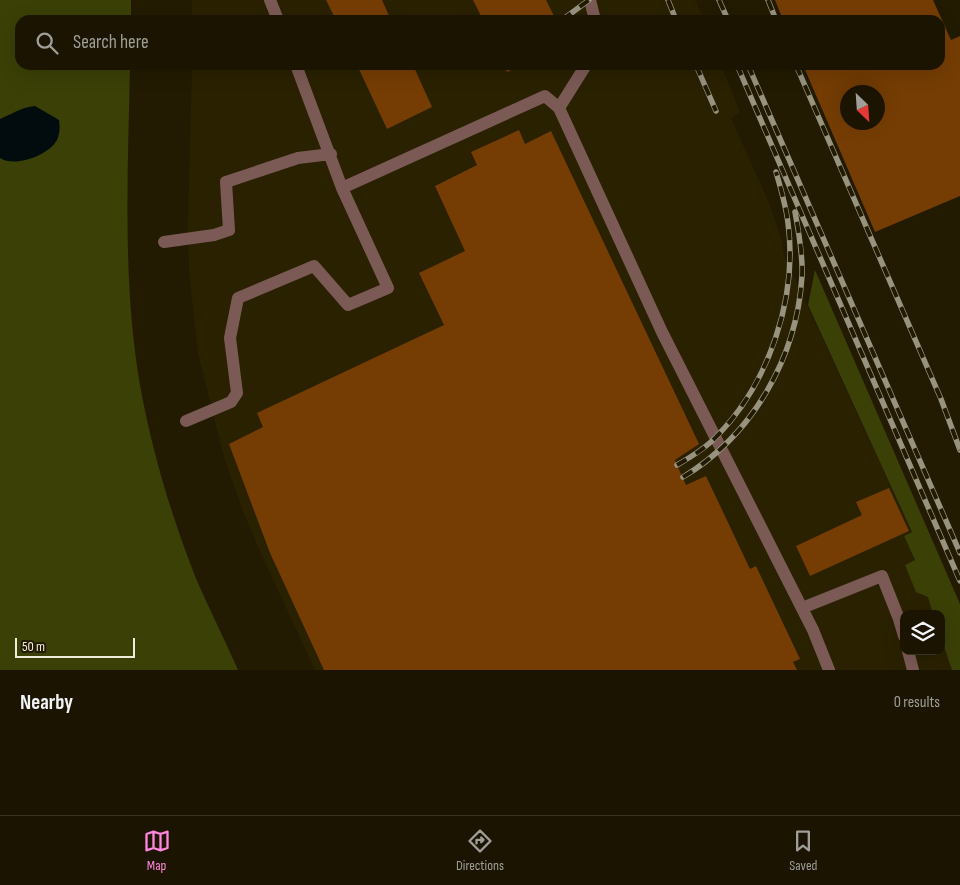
<!DOCTYPE html>
<html lang="en">
<head>
<meta charset="utf-8">
<style>
  body { margin:0; font-family:"Sofia Sans Condensed",sans-serif; background:#272110; color:#f1f3f6 }
  .controls { position:absolute; right:15px; bottom:15px; display:grid; overflow:hidden; border-radius:10px; box-shadow:0 5px 20px #0002 }
  .controls button { width:45px; height:45px; display:grid; place-items:center; padding:0; border:0; border-bottom:1px solid #383323; background:#1a1401; color:#f1f3f6; font:25px sans-serif }
  .compass { position:absolute; left:840px; top:85px; width:45px; height:45px; border-radius:50%; background:#1a1401; box-shadow:0 5px 20px #0002; rotate:155deg }
  .scale { position:absolute; left:15px; bottom:12px; width:120px; box-sizing:border-box; padding-left:5px; border:2px solid #f0ecdc; border-top:0; font-size:14px; line-height:18px; white-space:nowrap; color:#f0ecdc; -webkit-text-stroke:4px #221b01; paint-order:stroke }
  .list { margin:0; padding:0; list-style:none }
  h2 { display:flex; justify-content:space-between; align-items:center; height:65px; margin:0; padding:0 20px; font-size:21px }
  h2 small { font-size:16px; font-weight:400; color:#9f9e99 }
  .icon { flex:none; width:28px; height:28px; fill:none; stroke:currentColor; stroke-width:2; stroke-linecap:round; stroke-linejoin:round }
  .map { position:relative; flex:none; width:960px; height:670px; overflow:hidden }
  .search { position:absolute; background:#1a1401; box-shadow:0 5px 20px #0002; left:15px; right:15px; top:15px; height:55px; display:flex; align-items:center; gap:12px; box-sizing:border-box; padding:0 18px; border-radius:15px; color:#9f9e99; font-size:19px }
  .sheet { height:145px; background:#1a1401 }
  nav { display:flex; justify-content:space-around; align-items:center; box-sizing:border-box; height:70px; border-top:1px solid #383323; background:#1a1401; font-size:14px; color:#9f9e99 }
  nav a { display:grid; justify-items:center; gap:2px }
  nav .on { color:#ff85de }
  .map>svg:first-child { display:block }
  .built { fill:#2a2100 }
  .green { fill:#3b4007 }
  .water { fill:#020c0e }
  .building { fill:#753d04; fill-rule:evenodd }
  .lines { fill:none; stroke-linecap:round; stroke-linejoin:round }
  .minor { stroke:#7b5a56; stroke-width:12 }
  .rail-casing { stroke:#98937f; stroke-width:5.5 }
  .rail { stroke:#221b01; stroke-width:4; stroke-dasharray:11; stroke-linecap:butt }
</style>
</head>
<body>
<div class="map">
<svg width="960" height="670" viewBox="0 0 960 670">
  <rect width="100%" height="100%" fill="#221b01"/>
  <path class="built" d="M192 0H696L704 20H192Z
    M192 65H721L740 112 731 118 770 205 782 241 784 255 912 532 904 536 915 560 905 565 928 597 933 614H904V651H941V638L952 670H315L257 545 243 511 225 461 198 353 189 271 188 225Z"/>
  <path class="green" d="M0 0H131V20H20V65H130C128 171 122 280 140 385 152 452 172 518 197 581 210 611 225 640 238 670H0Z
    M815 270 960 604V670H952L941 638V614H933L928 597 916 592 905 565 915 560 904 536 912 532 808 305Z"/>
  <path class="water" d="M35 106 59 120C60 127 60 133 57 140 49 155 15 168 0 158V119C12 114 22 107 35 106Z"/>
  <path class="building" d="M326 0H382L391 20H336Z
    M473 0H546L556 20H483Z
    M775 0H933L951 40 960 36V196L875 232 803 65H940V20H783ZM848 92H878V122H848Z
    M357 65H413L432 107 387 129Z
    M504 65H523L507 72Z
    M519 130 525 144 551 131 699 444 675 460 677 465 686 485 706 476 750 569 756 566 800 659 793 662 797 670H324L270 553 229 444 263 427 257 413 444 325 419 273 465 251 435 186 477 165 471 152Z
    M889 488 909 531 810 576 796 546 862 515 856 502Z"/>
  <g class="lines">
    <path class="minor" d="M270 0 278 20
      M590 0 595 20
      M559 108 586 65
      M342 188 545 96 559 108 662 332 813 630 829 670
      M164 242 214 235 229 230 226 182 298 158 331 154
      M186 421 231 402 237 393 230 338 238 298 314 266 348 305 388 288 342 188 296 65
      M802 608 882 576 899 619 904 636
      M908 651 913 670"/>
    <defs>
      <path id="rail" d="M668 0 676 20
        M719 0 728 20
        M768 0 776 20
        M562 20 589 0
        M696 65 716 111
        M737 65 960 581
        M748 65 960 553
        M796 65 941 399 960 450
        M677 465C691 457 706 448 717 436 769 383 798 297 788 223 786 206 781 189 776 172
        M683 477C753 435 797 357 802 276 803 255 799 233 795 212"/>
    </defs>
    <use href="#rail" class="rail-casing"/>
    <use href="#rail" class="rail"/>
  </g>
</svg>
<div class="controls">
<button><svg class="icon" aria-label="layers" viewBox="0 0 24 24"><path d="M12 4l9 5-9 5-9-5zM3 14l9 5 9-5"/></svg></button>
</div>
<svg class="compass" viewBox="-18 -18 36 36"><path d="M0-13l5 13h-10z" fill="#e53935"/><path d="M0 13l5-13h-10z" fill="#9f9e99"/></svg>
<div class="scale">50 m</div>
<div class="search"><svg class="icon" aria-label="search" viewBox="0 0 24 24"><circle cx="10" cy="10" r="6"/><path d="M15 15l6 6"/></svg>Search here</div>
</div>
<section class="sheet">
<h2>Nearby<small>0 results</small></h2>
<ul class="list">
</ul>
</section>
<nav>
<a class="on"><svg class="icon" aria-label="map" viewBox="0 0 24 24"><path d="M3 6l6-2 6 2 6-2v14l-6 2-6-2-6 2zM9 4v14M15 6v14"/></svg>Map</a>
<a><svg class="icon" aria-label="directions" viewBox="0 0 24 24"><path d="M12 3l9 9-9 9-9-9zM9 14v-3h6M13 9l2 2-2 2"/></svg>Directions</a>
<a><svg class="icon" aria-label="saved" viewBox="0 0 24 24"><path d="M7 4h10v16l-5-4-5 4z"/></svg>Saved</a>
</nav>
</body>
</html>
